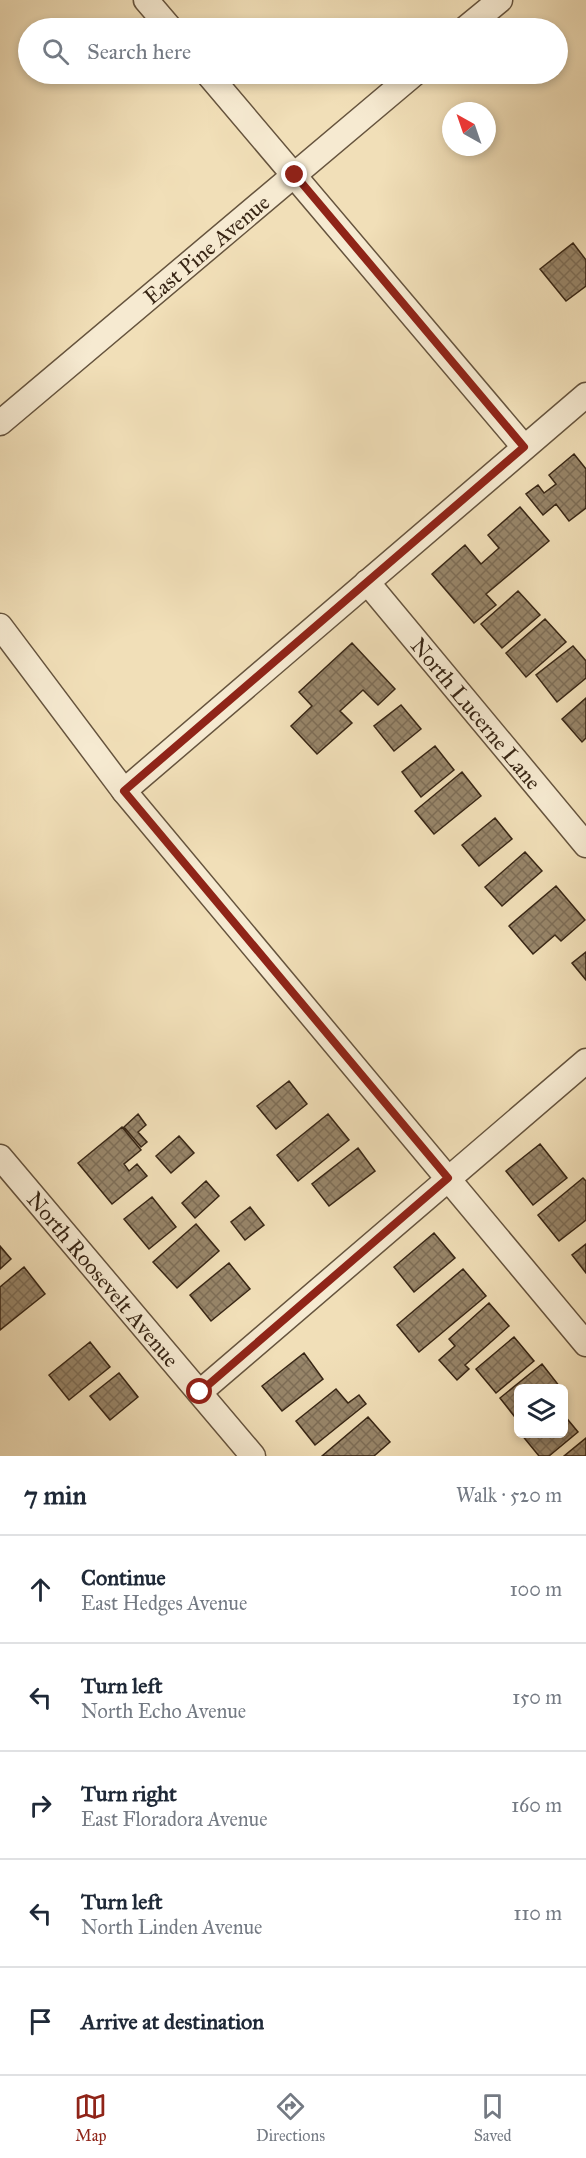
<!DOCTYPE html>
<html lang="en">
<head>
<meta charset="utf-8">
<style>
  body { margin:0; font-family:"IM FELL Great Primer",serif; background:#f6f6f7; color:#1f2937 }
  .controls { position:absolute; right:18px; bottom:18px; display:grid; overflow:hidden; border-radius:9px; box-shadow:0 3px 9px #0003 }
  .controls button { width:54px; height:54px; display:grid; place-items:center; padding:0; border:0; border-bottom:2px solid #e0e1e3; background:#fff; color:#1f2937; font:30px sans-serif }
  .compass { position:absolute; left:442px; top:102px; width:54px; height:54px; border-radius:50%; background:#fff; box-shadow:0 3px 9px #0003; rotate:320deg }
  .stop { position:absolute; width:18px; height:18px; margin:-14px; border:4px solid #8f2418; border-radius:50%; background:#fff }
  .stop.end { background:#8f2418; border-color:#fff; box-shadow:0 2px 6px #0008 }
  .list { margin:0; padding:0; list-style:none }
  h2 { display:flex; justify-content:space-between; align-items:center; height:78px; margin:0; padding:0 24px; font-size:26px }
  h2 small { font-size:20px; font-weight:400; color:#747a83 }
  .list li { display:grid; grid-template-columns:39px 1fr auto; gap:18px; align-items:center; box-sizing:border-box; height:108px; padding:0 24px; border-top:2px solid #e0e1e3 }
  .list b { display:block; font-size:22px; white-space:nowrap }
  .list p { margin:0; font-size:20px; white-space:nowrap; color:#747a83 }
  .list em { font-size:20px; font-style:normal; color:#747a83 }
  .icon { flex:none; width:33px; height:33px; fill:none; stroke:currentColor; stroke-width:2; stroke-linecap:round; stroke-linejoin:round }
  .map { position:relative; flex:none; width:586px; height:1456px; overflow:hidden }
  .search { position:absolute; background:#fff; box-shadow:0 3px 9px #0003; left:18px; right:18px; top:18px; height:66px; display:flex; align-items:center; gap:15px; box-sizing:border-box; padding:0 21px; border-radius:33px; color:#747a83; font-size:22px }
  .sheet { height:618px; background:#fff }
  nav { display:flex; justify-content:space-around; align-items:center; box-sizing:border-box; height:84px; border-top:2px solid #e0e1e3; background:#fff; font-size:16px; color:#747a83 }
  nav a { display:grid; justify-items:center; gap:3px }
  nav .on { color:#8f2418 }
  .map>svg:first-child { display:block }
  .building { fill:url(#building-cross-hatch); stroke:#382615; stroke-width:1.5 }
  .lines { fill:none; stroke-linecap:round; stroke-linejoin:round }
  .street-casing { stroke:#66543e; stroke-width:27 }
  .street { stroke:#f6ead1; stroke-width:24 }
  .route { stroke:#8f2418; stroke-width:8 }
  .labels { text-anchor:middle; stroke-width:4.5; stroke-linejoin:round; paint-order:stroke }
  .street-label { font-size:22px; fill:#382615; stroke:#f6ead1 }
</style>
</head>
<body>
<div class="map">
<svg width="586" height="1456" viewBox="0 0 586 1456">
  <defs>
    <pattern id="building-cross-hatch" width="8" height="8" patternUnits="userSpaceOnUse" patternTransform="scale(1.5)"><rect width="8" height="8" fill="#98866a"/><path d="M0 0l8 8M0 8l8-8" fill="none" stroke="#7d6d56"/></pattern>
  </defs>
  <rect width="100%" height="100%" fill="#f1dfb8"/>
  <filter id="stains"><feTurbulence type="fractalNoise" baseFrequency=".00333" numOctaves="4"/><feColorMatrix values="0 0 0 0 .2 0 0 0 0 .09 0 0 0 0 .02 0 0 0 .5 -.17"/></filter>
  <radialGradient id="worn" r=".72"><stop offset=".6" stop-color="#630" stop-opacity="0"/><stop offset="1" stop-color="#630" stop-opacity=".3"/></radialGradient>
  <path class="building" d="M573 243 586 260V286L566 301 540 269Z
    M574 454 586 469V508L569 521 556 504 543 515 526 494 538 485 544 493 556 484 549 475Z
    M520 507 549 541 486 594 496 605 474 623 432 574 465 545 481 564 499 548 488 535Z
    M518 591 540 615 502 648 481 624Z
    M545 619 566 642 526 677 506 653Z
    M352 643 395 689 378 705 363 690 340 711 352 723 317 754 291 726 312 706 299 692Z
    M573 646 586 661V678L557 702 536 675Z
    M586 698V738L582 742 562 719Z
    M401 705 421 729 394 751 374 726Z
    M435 746 454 770 421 797 402 772Z
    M462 772 481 796 434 834 415 811Z
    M495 818 512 839 479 866 462 845Z
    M525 852 542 871 502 906 485 887Z
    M556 886 585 920 561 941 555 935 533 954 509 926Z
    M586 952V980L572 963Z
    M289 1081 307 1104 276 1129 257 1106Z
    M138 1114 146 1125 138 1132 147 1142 141 1147 124 1127Z
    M328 1114 349 1140 298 1181 277 1155Z
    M122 1127 141 1150 124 1164 129 1171 137 1164 147 1176 112 1204 78 1163Z
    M179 1136 194 1153 171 1173 156 1156Z
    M540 1144 567 1178 533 1205 506 1171Z
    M358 1148 375 1171 329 1206 312 1184Z
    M583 1178 586 1181V1220L559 1241 538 1215Z
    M206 1181 219 1196 195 1218 182 1203Z
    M152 1197 176 1227 149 1249 124 1219Z
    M250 1207 264 1225 245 1240 231 1222Z
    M196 1224 219 1251 177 1288 153 1262Z
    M434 1233 455 1258 414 1292 394 1267Z
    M586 1244V1273L572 1255Z
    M0 1246 11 1259 0 1269Z
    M229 1263 250 1289 211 1321 190 1295Z
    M24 1267 45 1294 0 1330V1287Z
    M463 1269 486 1296 419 1352 397 1325Z
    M489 1303 509 1326 465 1365 469 1369 457 1380 439 1360 455 1346 449 1339Z
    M514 1337 534 1361 496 1393 476 1369Z
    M90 1342 110 1367 69 1400 49 1375Z
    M304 1353 323 1379 282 1411 262 1386Z
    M542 1364 560 1387 518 1388V1421L500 1398Z
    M119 1373 138 1397 110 1420 90 1396Z
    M336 1389 348 1403 359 1395 366 1404 315 1445 296 1421Z
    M564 1415 578 1432 549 1456H539L521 1434H564Z
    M368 1417 390 1442 374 1456H322Z
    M586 1438V1456H564Z"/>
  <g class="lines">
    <defs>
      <g id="street">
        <path d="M146 0 170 28"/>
        <path d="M466 28 500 0"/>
        <path d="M208 74 524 447"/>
        <path id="s1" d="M0 423 414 74"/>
        <path id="s2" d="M367 582 586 845"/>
        <path d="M0 626 124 791 586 1344"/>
        <path d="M124 791 586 395"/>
        <path id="s3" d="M0 1157 253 1456"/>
        <path d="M200 1392 586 1061"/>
      </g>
    </defs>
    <use href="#street" class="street-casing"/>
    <use href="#street" class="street"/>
  </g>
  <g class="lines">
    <path class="route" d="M200 1392 448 1178 124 791 524 447 295 175"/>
  </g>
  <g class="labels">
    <g class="street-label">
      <text dy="8" stroke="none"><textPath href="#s1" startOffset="270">East Pine Avenue</textPath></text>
      <text dy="8" stroke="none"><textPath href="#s2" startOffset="171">North Lucerne Lane</textPath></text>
      <text dy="8" stroke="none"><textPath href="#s3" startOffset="160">North Roosevelt Avenue</textPath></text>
    </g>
  </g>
  <rect width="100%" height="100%" filter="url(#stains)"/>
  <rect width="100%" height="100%" fill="url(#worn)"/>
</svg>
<div class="controls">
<button><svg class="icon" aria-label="layers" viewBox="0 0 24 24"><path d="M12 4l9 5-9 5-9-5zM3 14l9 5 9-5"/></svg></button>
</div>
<svg class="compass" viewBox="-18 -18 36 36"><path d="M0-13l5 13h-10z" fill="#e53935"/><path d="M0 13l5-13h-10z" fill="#747a83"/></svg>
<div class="stop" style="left:200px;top:1392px"></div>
<div class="stop end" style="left:295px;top:175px"></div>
<div class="search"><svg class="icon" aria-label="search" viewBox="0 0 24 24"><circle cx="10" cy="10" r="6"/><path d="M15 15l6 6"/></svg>Search here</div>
</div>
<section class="sheet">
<h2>7 min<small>Walk · 520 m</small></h2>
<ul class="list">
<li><svg class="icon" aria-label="ahead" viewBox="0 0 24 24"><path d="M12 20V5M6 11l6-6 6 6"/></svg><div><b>Continue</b><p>East Hedges Avenue</p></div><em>100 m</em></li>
<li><svg class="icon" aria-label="left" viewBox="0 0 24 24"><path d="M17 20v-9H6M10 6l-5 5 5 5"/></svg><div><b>Turn left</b><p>North Echo Avenue</p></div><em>150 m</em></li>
<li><svg class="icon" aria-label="right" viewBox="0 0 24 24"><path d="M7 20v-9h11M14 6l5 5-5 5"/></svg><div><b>Turn right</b><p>East Floradora Avenue</p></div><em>160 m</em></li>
<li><svg class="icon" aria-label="left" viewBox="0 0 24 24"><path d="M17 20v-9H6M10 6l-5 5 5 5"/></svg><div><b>Turn left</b><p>North Linden Avenue</p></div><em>110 m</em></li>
<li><svg class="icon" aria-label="arrive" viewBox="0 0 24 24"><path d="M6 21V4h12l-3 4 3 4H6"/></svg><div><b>Arrive at destination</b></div></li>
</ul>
</section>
<nav>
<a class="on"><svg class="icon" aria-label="map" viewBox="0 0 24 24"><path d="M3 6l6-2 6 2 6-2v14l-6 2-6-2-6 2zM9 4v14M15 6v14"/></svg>Map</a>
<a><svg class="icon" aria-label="directions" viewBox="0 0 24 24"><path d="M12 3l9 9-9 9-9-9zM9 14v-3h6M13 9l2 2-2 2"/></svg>Directions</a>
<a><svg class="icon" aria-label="saved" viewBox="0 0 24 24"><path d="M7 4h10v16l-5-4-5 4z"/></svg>Saved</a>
</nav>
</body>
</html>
